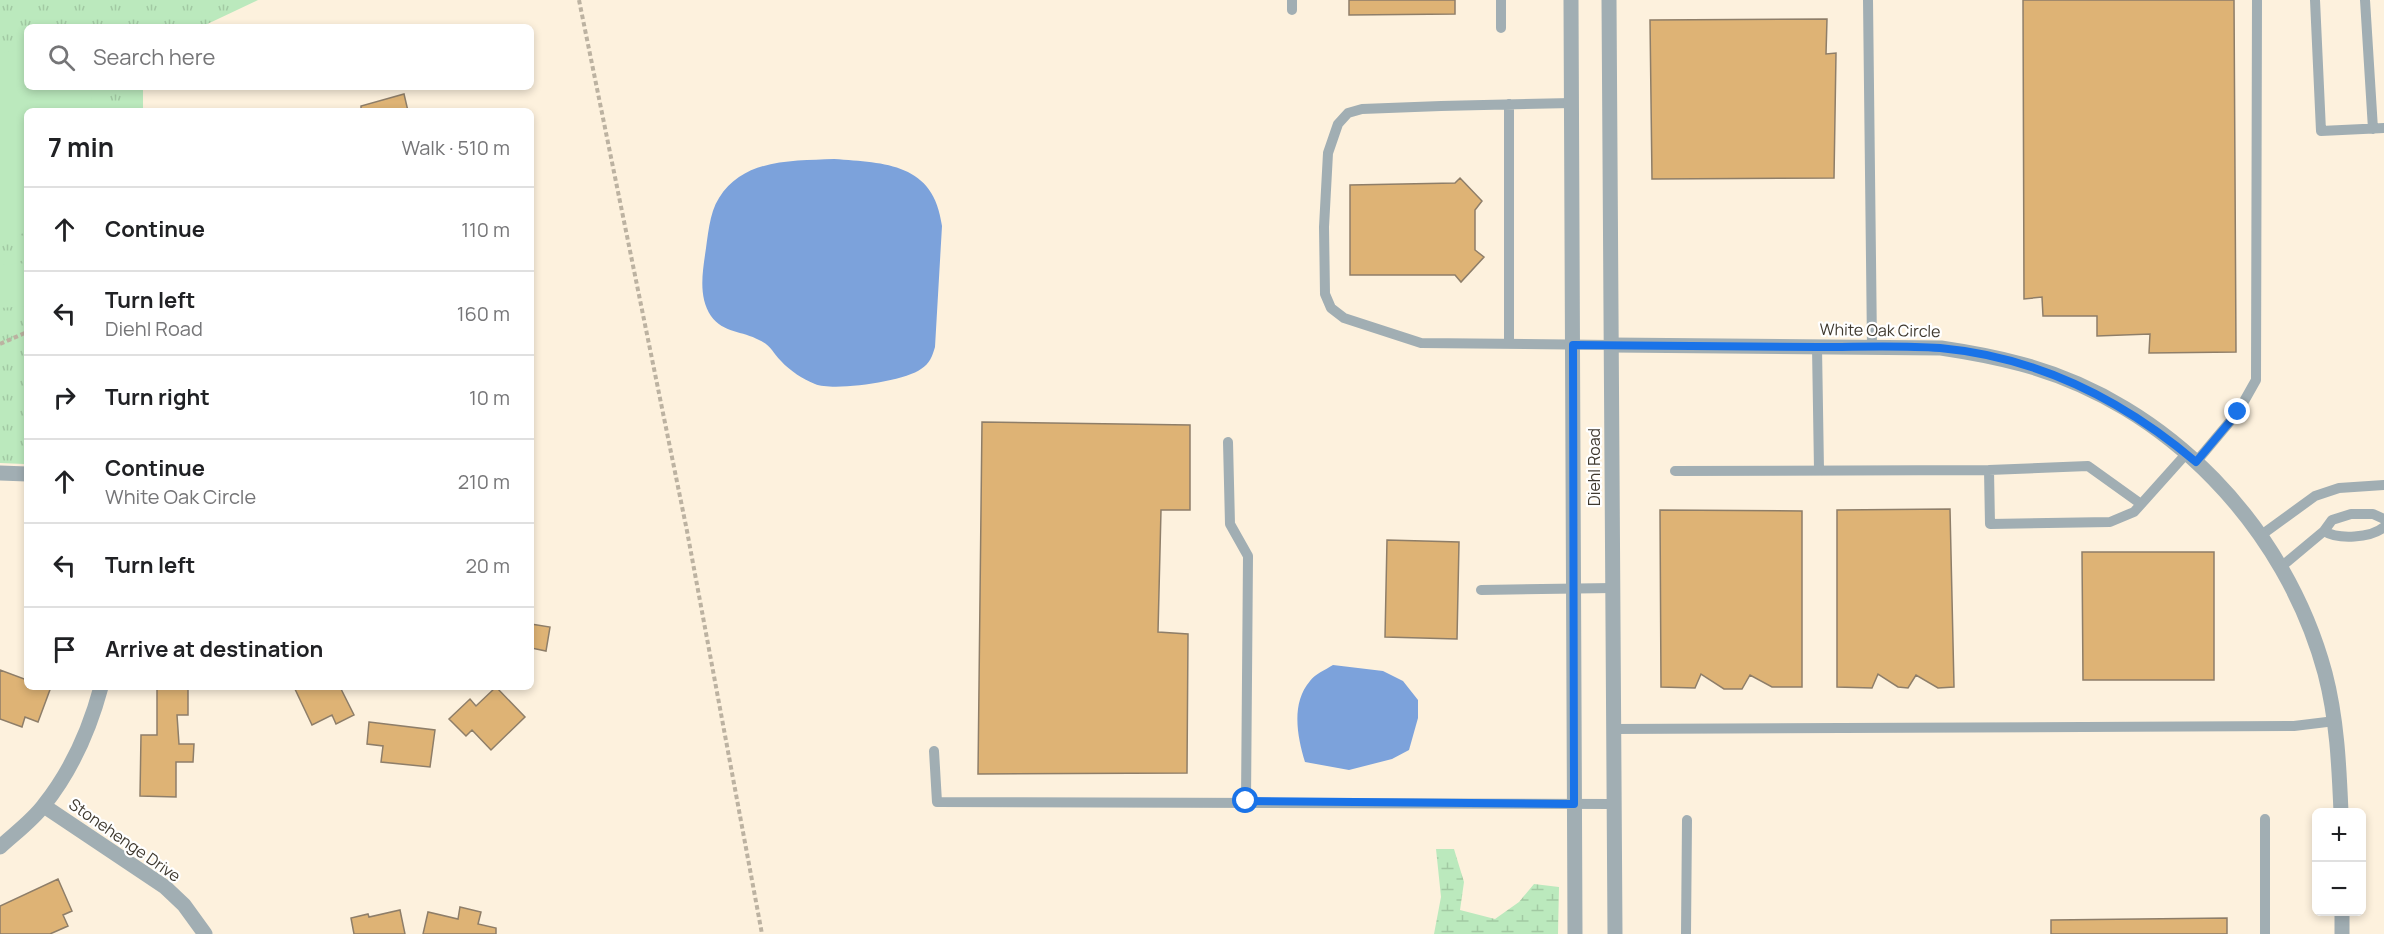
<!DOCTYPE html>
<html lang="en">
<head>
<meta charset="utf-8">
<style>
  body { margin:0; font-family:Manrope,sans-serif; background:#f6f6f6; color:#202124 }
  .controls { position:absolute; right:18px; bottom:18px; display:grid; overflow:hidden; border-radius:9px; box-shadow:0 3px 9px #0003 }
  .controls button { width:54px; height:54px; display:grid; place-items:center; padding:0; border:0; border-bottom:2px solid #e0e0e0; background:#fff; color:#202124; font:30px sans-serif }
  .stop { position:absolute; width:18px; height:18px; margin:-14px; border:4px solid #1a73e8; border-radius:50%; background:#fff }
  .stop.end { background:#1a73e8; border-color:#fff; box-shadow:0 2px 6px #0008 }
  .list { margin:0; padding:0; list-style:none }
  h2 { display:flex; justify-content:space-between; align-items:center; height:78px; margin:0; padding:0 24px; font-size:26px }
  h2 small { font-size:20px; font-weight:400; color:#757577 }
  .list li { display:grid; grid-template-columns:39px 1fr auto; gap:18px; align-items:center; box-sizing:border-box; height:84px; padding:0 24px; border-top:2px solid #e0e0e0 }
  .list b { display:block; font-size:22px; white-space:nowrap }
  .list p { margin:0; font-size:20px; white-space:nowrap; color:#757577 }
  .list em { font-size:20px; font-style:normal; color:#757577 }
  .icon { flex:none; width:33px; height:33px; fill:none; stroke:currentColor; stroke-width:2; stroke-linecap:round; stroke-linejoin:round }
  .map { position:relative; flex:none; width:2384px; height:934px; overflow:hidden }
  .search { position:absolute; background:#fff; box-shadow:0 3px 9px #0003; left:24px; top:24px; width:510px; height:66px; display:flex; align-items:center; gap:15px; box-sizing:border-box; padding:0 21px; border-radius:9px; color:#757577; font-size:22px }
  .panel { position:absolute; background:#fff; box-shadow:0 3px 9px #0003; left:24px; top:108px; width:510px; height:582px; border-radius:9px }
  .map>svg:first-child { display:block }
  .wetland { fill:url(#wetland-marsh) }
  .park { fill:url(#park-tufts) }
  .garden { fill:#bbe9bd }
  .water { fill:#7ca2db }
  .building { fill:#deb375; stroke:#8e7e69; stroke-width:1.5 }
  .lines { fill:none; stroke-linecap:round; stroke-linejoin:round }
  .path { stroke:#bcb2a1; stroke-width:4; stroke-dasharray:4.5 3; stroke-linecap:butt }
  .service { stroke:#a1aeb3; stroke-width:10 }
  .minor { stroke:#a1aeb3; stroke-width:15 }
  .tertiary { stroke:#a1aeb3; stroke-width:15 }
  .route { stroke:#1a73e8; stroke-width:8 }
  .labels { text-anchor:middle; stroke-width:4.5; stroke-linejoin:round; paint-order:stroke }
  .street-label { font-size:16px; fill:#3f392f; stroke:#fff }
</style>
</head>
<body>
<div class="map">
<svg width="2384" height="934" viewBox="0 0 2384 934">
  <defs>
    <pattern id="wetland-marsh" width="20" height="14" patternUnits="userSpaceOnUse" patternTransform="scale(1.5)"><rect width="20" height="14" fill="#bbe9bd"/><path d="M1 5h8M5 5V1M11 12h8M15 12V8" fill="none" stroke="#a2c9a3"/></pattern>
    <pattern id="park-tufts" width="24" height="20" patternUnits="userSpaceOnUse" patternTransform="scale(1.5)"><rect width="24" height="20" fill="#bbe9bd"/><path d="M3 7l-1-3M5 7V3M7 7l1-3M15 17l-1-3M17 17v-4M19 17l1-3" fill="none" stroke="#a2c9a3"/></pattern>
  </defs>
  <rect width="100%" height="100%" fill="#fdf1dd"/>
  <path class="wetland" d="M1436 849H1454L1464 882 1460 910 1495 919 1519 902 1534 884 1559 887 1558 934H1434L1441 897Z"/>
  <path class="park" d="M0 0H258L201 27H27V87H143V111H27V464H24L0 463Z"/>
  <path class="garden" d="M27 49V87H91L92 111H27V231L0 245V53Z
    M27 263V306L0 308V265Z"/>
  <path class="water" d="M834 159C886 163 934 163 942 226L935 347C932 357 930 363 921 369 905 381 834 392 815 384 803 379 790 371 781 361 772 352 772 346 759 340 743 331 723 333 711 316 699 298 702 276 705 255 708 237 709 213 719 198 744 158 793 161 834 159Z
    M1333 665 1383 671 1403 681 1418 700V718L1409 750 1392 759 1349 770 1305 762C1297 736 1291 703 1310 681 1315 674 1325 670 1333 665Z"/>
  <path class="building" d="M1349 0H1455V14L1349 15Z
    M2023 0H2234L2236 352 2149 353 2150 334 2097 336V316H2043L2042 297 2024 299Z
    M1827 19 1826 54 1836 53 1834 178 1652 179 1650 20Z
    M404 94 408 111H361V106Z
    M1460 178 1482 201 1475 210V250L1484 257 1461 282 1455 275H1350V185L1455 183Z
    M982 422 1190 425V510H1161L1158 632 1188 634 1187 773 978 774Z
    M1950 509 1954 687 1938 688 1916 675 1908 688 1898 687 1878 674 1872 688 1837 687V510Z
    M1660 510 1802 511V687H1772L1750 675 1742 689H1724L1701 674 1695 688 1661 687Z
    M1387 540 1459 542 1457 639 1385 637Z
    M2082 552H2214V680H2083Z
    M531 624 550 627 546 651 531 648Z
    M0 670 27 680V687H51L38 722 25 717 22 727 0 719Z
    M157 687H188V715H177L179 744H194L193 762H176V797L140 796 141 735H157Z
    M294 687H340L354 715 336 724 332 715 312 725Z
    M496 687 525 717 491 750 472 730 466 736 449 719 470 699 476 706Z
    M369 722 435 730 430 767 381 762 383 746 367 744Z
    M58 879 72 911 63 915 68 926 50 934H0V906Z
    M460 907 481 912 478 924 496 928V934H423L428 912 458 919Z
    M400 910 405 934H354L351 918 368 914 369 917Z
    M2227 918V934H2051V920Z"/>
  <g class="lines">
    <path class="path" d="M579 0 687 531 762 934
      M0 344 27 332"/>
    <path class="service" d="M1292 0V10
      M1868 0 1872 346
      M2315 0 2321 131 2384 128
      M2365 0 2373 129
      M1501 28V0
      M1572 103 1441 106 1362 109 1348 113 1338 124 1328 153 1324 227 1325 294 1331 308 1344 318 1421 343 1612 345
      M1509 104V344
      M1817 347 1819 470
      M1228 442 1230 524 1248 556 1246 801
      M2196 462 2238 412 2256 380 2257 0
      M1675 471 1989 470
      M2141 504 2088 466 1989 470 1990 524 2110 522 2134 512 2186 454
      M2324 531C2338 540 2371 538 2384 527
      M2260 536 2315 496 2339 488 2384 485
      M2281 567 2324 531 2332 520 2351 514H2373L2384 519
      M1481 590 1613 588
      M1614 729 2294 726 2335 721
      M934 751 937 802 1614 804
      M2265 819V934
      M1686 934 1687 820"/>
    <path class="minor" d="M1612 345 1941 348C1968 352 1995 357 2021 364 2168 403 2286 528 2325 673 2337 719 2339 765 2341 812
      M0 473 27 474
      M44 806 165 887 184 905 205 934
      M0 847C14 834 32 821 44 805 71 771 90 728 101 687
      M2342 912V934"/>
    <path class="tertiary" d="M1571 0 1575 934
      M1609 0 1615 934"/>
  </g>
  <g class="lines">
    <path class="route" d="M1246 801 1574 804 1573 345C1654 346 1736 347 1818 347 1858 347 1899 345 1940 348 2037 357 2123 400 2196 462L2238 412"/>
  </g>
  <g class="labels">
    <g class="street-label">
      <text transform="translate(1880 330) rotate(1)" y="6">White Oak Circle</text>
      <text transform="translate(1594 467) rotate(-90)" y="6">Diehl Road</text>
      <text transform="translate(125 840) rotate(35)" y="6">Stonehenge Drive</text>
    </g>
  </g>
</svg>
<div class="controls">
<button>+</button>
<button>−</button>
</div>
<div class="stop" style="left:1246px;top:801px"></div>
<div class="stop end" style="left:2238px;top:412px"></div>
<div class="search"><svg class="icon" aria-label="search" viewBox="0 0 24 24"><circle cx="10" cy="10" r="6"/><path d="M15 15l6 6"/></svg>Search here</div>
<section class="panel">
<h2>7 min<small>Walk · 510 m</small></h2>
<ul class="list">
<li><svg class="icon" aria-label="ahead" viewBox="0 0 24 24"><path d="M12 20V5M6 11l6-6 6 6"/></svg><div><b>Continue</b></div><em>110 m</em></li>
<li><svg class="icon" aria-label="left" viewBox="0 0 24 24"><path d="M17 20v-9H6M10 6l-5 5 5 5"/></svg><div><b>Turn left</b><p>Diehl Road</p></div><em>160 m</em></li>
<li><svg class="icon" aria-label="right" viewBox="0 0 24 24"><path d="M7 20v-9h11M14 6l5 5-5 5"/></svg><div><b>Turn right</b></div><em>10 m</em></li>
<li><svg class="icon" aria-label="ahead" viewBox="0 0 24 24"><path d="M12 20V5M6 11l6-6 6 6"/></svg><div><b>Continue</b><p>White Oak Circle</p></div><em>210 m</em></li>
<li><svg class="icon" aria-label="left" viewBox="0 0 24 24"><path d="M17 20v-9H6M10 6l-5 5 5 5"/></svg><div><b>Turn left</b></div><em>20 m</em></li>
<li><svg class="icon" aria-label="arrive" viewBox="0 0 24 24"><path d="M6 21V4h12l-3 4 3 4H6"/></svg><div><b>Arrive at destination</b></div></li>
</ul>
</section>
</div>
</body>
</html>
